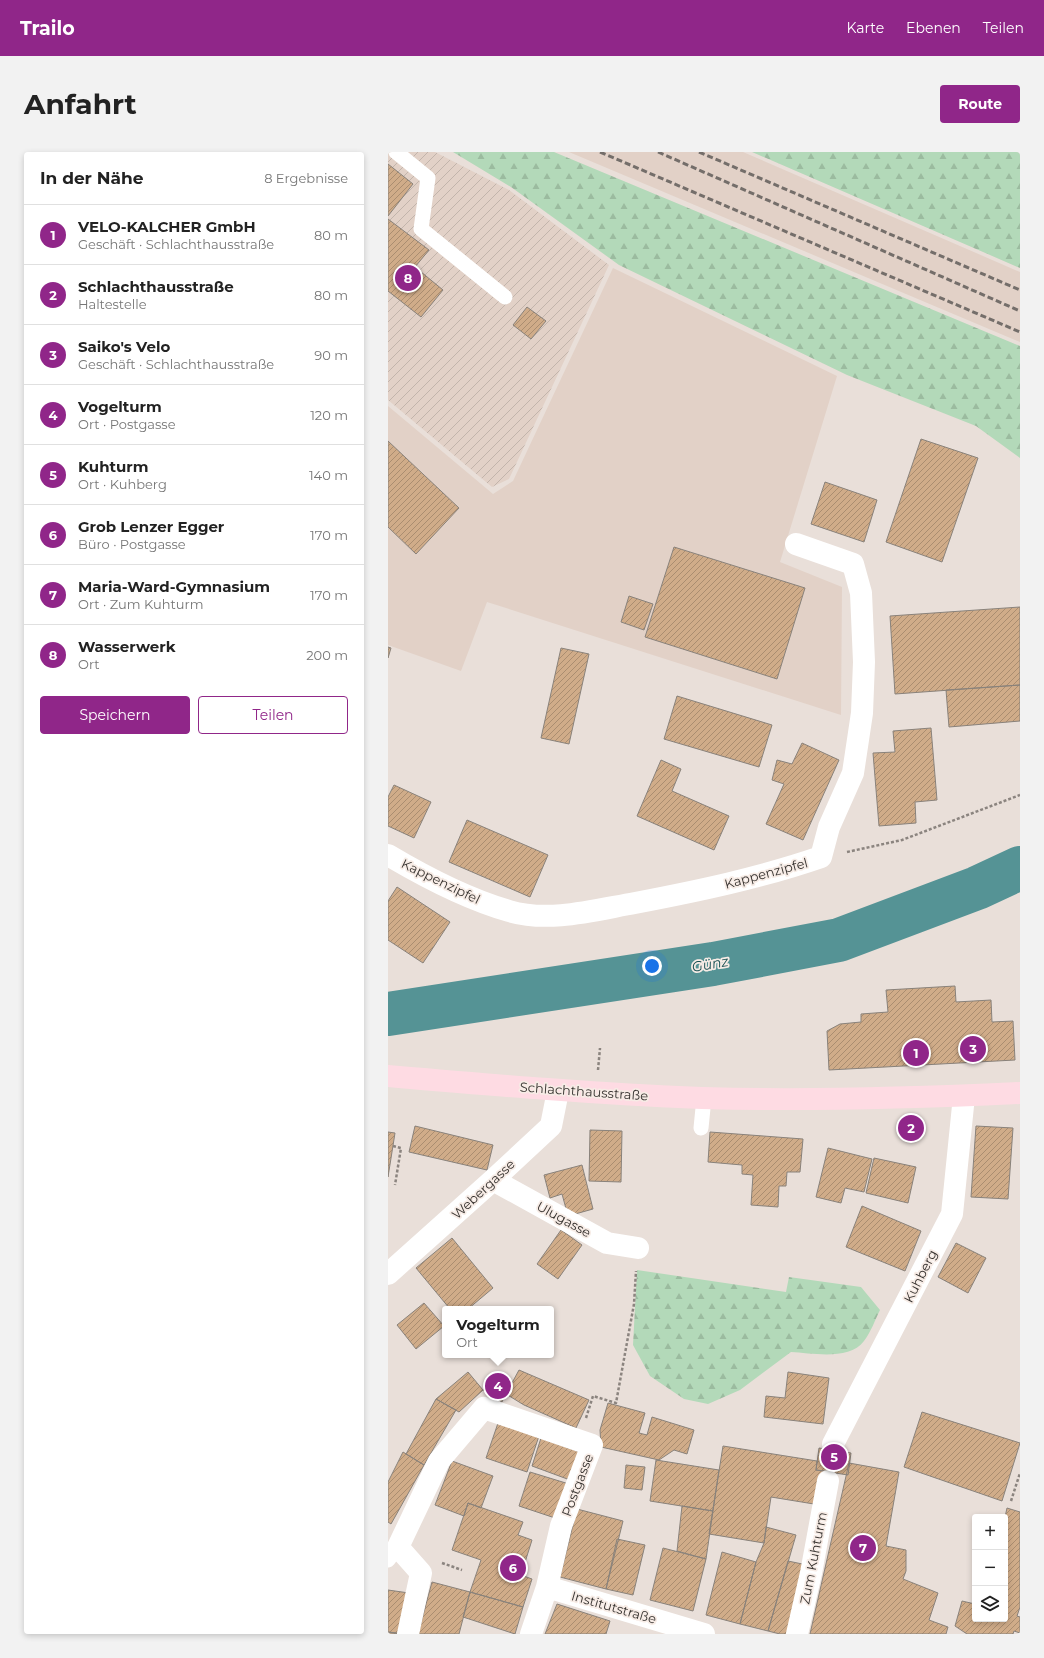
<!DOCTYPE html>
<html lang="de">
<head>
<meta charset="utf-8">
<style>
  body { margin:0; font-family:Montserrat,sans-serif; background:#f2f2f2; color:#222 }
  .controls { position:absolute; right:12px; bottom:12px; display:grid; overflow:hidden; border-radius:4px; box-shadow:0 2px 6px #0003 }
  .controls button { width:36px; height:36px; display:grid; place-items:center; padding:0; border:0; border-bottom:1px solid #e0e0e0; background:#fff; color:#222; font:20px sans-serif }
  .you { position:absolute; left:264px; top:814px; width:14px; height:14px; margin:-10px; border:3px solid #fff; border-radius:50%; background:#1a73e8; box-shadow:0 0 0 6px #1a73e833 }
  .badge { display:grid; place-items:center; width:26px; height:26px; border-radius:50%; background:#902689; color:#fff; font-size:13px; font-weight:700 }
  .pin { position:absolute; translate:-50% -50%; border:2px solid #fff; box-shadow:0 1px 4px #0006 }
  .popup { position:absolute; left:54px; top:1154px; width:112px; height:52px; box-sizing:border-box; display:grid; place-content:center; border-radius:4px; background:#fff; filter:drop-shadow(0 1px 3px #0005); font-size:13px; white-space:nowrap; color:#767676 }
  .popup b { font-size:15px; color:#222 }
  .popup::after { content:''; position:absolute; left:50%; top:100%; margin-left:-8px; border:8px solid transparent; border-top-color:#fff }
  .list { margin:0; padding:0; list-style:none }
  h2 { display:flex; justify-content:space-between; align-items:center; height:52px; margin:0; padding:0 16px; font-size:17px }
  h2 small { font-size:13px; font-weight:400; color:#767676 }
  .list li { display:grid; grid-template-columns:26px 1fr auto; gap:12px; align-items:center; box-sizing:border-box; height:60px; padding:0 16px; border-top:1px solid #e0e0e0 }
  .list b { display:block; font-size:15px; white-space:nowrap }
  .list p { margin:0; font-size:13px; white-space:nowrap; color:#767676 }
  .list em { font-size:13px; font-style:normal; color:#767676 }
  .actions { display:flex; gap:8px; padding:12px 16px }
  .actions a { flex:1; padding:9px 0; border:1px solid #902689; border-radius:4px; text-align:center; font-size:14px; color:#902689 }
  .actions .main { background:#902689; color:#fff }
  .icon { flex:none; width:22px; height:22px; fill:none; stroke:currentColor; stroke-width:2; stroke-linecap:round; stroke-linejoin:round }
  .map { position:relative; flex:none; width:632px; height:1482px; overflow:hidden; border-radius:4px }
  header { display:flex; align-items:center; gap:24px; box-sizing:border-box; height:56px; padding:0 20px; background:#902689; color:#fff }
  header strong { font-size:19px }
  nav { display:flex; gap:22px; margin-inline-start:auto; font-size:14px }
  .intro { display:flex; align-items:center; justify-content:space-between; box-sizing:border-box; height:96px; padding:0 24px }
  h1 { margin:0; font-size:28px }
  .button { padding:10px 18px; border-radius:4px; background:#902689; color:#fff; font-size:14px; font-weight:700 }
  main { display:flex; gap:24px; padding:0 24px }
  aside { flex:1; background:#fff; border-radius:4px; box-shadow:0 2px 6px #0003 }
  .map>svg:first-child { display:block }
  .built { fill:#e2d1c7 }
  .industrial { fill:url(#industrial-furrows) }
  .forest { fill:url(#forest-firs) }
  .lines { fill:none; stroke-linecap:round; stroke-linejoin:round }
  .river { stroke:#559395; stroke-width:44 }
  .building { fill:url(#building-hatch); stroke:#89827b }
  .path { stroke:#8b847f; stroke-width:2.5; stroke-dasharray:3 2; stroke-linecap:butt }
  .lane { stroke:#fff; stroke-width:15 }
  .street { stroke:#fff; stroke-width:22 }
  .secondary { stroke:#fedbe3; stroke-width:22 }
  .rail { stroke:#746e6a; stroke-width:3; stroke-dasharray:6 3; stroke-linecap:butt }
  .labels { text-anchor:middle; stroke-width:3.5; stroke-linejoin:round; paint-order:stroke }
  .street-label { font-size:13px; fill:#36322f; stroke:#f7ece6 }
  .water-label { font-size:14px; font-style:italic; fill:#1a5053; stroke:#f7ece6 }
</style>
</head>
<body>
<header>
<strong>Trailo</strong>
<nav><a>Karte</a><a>Ebenen</a><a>Teilen</a></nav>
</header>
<div class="intro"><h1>Anfahrt</h1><a class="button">Route</a></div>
<main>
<aside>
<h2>In der Nähe<small>8 Ergebnisse</small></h2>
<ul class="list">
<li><span class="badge">1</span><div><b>VELO-KALCHER GmbH</b><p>Geschäft · Schlachthausstraße</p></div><em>80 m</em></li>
<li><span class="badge">2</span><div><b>Schlachthausstraße</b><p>Haltestelle</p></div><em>80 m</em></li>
<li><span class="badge">3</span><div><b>Saiko's Velo</b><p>Geschäft · Schlachthausstraße</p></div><em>90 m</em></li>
<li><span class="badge">4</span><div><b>Vogelturm</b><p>Ort · Postgasse</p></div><em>120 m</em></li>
<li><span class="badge">5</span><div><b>Kuhturm</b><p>Ort · Kuhberg</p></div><em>140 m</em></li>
<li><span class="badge">6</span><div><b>Grob Lenzer Egger</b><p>Büro · Postgasse</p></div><em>170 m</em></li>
<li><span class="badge">7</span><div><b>Maria-Ward-Gymnasium</b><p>Ort · Zum Kuhturm</p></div><em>170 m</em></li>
<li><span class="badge">8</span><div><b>Wasserwerk</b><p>Ort</p></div><em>200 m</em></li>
</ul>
<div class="actions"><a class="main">Speichern</a><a>Teilen</a></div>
</aside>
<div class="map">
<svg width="632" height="1482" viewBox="0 0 632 1482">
  <defs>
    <pattern id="industrial-furrows" width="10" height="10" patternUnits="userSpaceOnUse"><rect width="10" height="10" fill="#e2d1c7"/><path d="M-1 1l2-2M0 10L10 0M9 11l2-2" fill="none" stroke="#c2b4ab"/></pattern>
    <pattern id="forest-firs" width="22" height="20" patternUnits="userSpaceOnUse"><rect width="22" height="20" fill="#b3d9b9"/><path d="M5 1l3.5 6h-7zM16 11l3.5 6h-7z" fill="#9bbb9f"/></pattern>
    <pattern id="building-hatch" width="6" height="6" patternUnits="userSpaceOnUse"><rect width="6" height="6" fill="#d0ac89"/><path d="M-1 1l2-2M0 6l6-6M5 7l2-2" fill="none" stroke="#aa8d70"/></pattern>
  </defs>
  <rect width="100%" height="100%" fill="#e9dfd9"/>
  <path class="built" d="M181 0H355L632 120V190Z
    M225 116 449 224 392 410 454 435 453 563 99 450 73 519 0 493V254L105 342 125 329Z"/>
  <path class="industrial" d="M0 0H47L121 38 221 113 121 327 104 335 0 248Z"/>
  <path class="forest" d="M65 0H166L632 194V306L588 274 459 223 231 113 123 35Z
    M364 0H632V116Z
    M249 1118 398 1140 401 1125 473 1135 492 1158C487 1168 483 1180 476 1189 461 1209 424 1201 403 1200L352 1238 320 1252 296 1247 262 1224 245 1193Z"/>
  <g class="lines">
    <path class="river" d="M0 862 325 812 451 788 589 736 632 716"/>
  </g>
  <path class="building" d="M0 12 25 32 0 64Z
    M0 67 41 98 27 115 55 138 33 165 0 139Z
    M139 155 158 169 143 187 125 173Z
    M533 287 590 306 554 410 498 390Z
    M0 289 71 356 28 402 0 375Z
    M437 330 489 348 476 390 423 372Z
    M286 395 417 436 389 527 257 485Z
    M241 444 265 452 256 478 233 470Z
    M632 455V533L507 542 502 464Z
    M0 495 3 496 0 506Z
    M173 496 201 502 181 592 153 586Z
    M632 533V569L561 575 558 538Z
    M289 544 384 573 371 615 276 587Z
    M543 576 549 648 527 650 528 671 491 674 485 601 507 600 505 579Z
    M414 591 451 608 415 688 378 672 396 632 384 628 389 608 404 612Z
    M273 608 293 617 284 639 341 664 326 698 249 664Z
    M6 633 43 650 26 686 0 674V645Z
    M79 668 160 703 142 745 61 710Z
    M9 735 62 770 35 811 0 788V749Z
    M567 834 568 850 603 848 604 870 625 869 627 908 441 918 439 879 452 872 473 870V862L500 860 498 838Z
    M27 974 105 993 99 1018 21 1000Z
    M588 974 625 976 620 1047 583 1045Z
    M202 978 234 979 233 1030 201 1029Z
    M0 980 7 981 0 1025Z
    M322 980 415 987 412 1020H399L398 1034H391L390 1055 363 1053 365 1023 354 1022V1013L320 1010Z
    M440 996 484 1007 476 1040 457 1036 453 1051 428 1045Z
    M486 1006 528 1015 520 1051 478 1041Z
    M194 1013 205 1057 180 1064 174 1042 162 1046 156 1023Z
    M474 1054 533 1079 517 1119 458 1095Z
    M173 1078 194 1093 170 1127 149 1112Z
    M64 1086 105 1136 80 1157H62L28 1116Z
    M568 1091 598 1106 580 1141 550 1125Z
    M36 1151 56 1174 28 1197 9 1173Z
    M131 1218 201 1248 188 1276 136 1253 118 1242Z
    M80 1220 95 1238 71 1260 48 1247Z
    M400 1220 441 1226 435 1272 376 1265 378 1244 397 1246Z
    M109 1221 123 1229 114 1250 95 1238Z
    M48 1247 68 1258 36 1313 18 1302Z
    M220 1251 257 1261 251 1281 259 1283 264 1265 306 1278 299 1302 286 1298 271 1308 213 1295 212 1278Z
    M534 1260 632 1291 614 1349 516 1315Z
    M110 1271 151 1284 139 1320 98 1306Z
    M153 1286 192 1300 182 1328 144 1314Z
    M335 1294 429 1309 428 1318 438 1319 432 1353 383 1345 376 1391 321 1382Z
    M431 1296 463 1301 460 1323 428 1318Z
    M15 1300 36 1313 3 1372 0 1370V1330Z
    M268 1308 331 1318 325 1359 262 1349Z
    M64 1309 105 1324 93 1356 80 1351 76 1364 47 1353Z
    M461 1311 511 1320 498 1394 518 1398V1419L515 1427 550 1441 541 1468 560 1475 558 1482H422Z
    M238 1313 257 1315 254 1338 236 1336Z
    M142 1320 181 1332 170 1367 131 1354Z
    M80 1351 135 1370 130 1383 144 1388 133 1423 144 1427 135 1455 82 1440 93 1408 64 1398Z
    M294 1354 325 1359 318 1407 289 1399Z
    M619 1356 632 1360V1455L629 1464 632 1465V1481L626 1479 625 1482H579L567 1474 574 1449 587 1452V1467H617V1365Z
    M189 1357 235 1369 218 1437 172 1425Z
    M378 1375 408 1383 380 1479 352 1472 368 1410 376 1391Z
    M229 1387 257 1393 245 1443 218 1437Z
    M275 1396 318 1407 305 1459 262 1448Z
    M334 1400 368 1410 352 1472 318 1463Z
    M400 1409 419 1413 402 1482H392L380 1479Z
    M44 1430 82 1440 71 1482H30Z
    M0 1438 21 1441 16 1482 0 1480Z
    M82 1440 135 1455 127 1482 75 1465Z
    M169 1452 222 1469 218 1482H157Z
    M0 1480 16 1482H0Z"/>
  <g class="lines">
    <path class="path" d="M459 700 514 688 632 643
      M210 918 212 896
      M5 994 13 996 7 1033
      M198 1266 205 1244 228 1251 246 1152 248 1119
      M623 1349 632 1321
      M54 1411 74 1418"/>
    <path class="lane" d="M8 0 40 26 33 77 117 145
      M313 976 316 946
      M0 1408 10 1395"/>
    <path class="street" d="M0 703C37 725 79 747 121 759 161 771 207 758 247 751 310 739 372 726 433 705L441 675 465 621 474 561 476 510 473 441 465 412 408 392
      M105 1028 219 1091 250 1096
      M0 1122 105 1028 163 974 170 939
      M445 1292 564 1062 576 944
      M159 1435 316 1482
      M20 1482 33 1421 10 1395 51 1309 96 1256 204 1293 173 1374 159 1435 143 1482
      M409 1482 423 1421 440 1329"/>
    <path class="secondary" d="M0 924C105 933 209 942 314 946 420 949 526 946 632 941"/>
    <path class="rail" d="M212 0 632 180
      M270 0 632 159
      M311 0 632 138"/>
  </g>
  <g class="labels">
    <g class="street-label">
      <text transform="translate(378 721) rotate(-15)" y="5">Kappenzipfel</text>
      <text transform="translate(53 729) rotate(26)" y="5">Kappenzipfel</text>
      <text transform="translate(196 939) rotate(4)" y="5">Schlachthausstraße</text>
      <text transform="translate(95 1037) rotate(-43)" y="5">Webergasse</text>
      <text transform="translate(176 1067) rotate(29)" y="5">Ulugasse</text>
      <text transform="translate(532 1124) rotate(-63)" y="5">Kuhberg</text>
      <text transform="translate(189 1333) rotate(-69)" y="5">Postgasse</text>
      <text transform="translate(425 1406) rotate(-79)" y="5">Zum Kuhturm</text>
      <text transform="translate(226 1455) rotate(16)" y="5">Institutstraße</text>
    </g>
    <g class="water-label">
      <text transform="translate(322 812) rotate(-10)" y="5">Günz</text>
    </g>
  </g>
</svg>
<div class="controls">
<button>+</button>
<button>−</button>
<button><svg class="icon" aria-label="layers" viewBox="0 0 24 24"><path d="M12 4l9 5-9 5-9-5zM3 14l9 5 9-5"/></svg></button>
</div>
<div class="you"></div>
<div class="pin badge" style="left:528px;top:901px">1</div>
<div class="pin badge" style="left:523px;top:976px">2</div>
<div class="pin badge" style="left:585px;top:897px">3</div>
<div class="pin badge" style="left:110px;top:1234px">4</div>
<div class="popup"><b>Vogelturm</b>Ort</div>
<div class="pin badge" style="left:446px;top:1305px">5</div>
<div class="pin badge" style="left:125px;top:1416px">6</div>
<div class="pin badge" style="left:475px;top:1396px">7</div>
<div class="pin badge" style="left:20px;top:126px">8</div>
</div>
</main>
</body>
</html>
